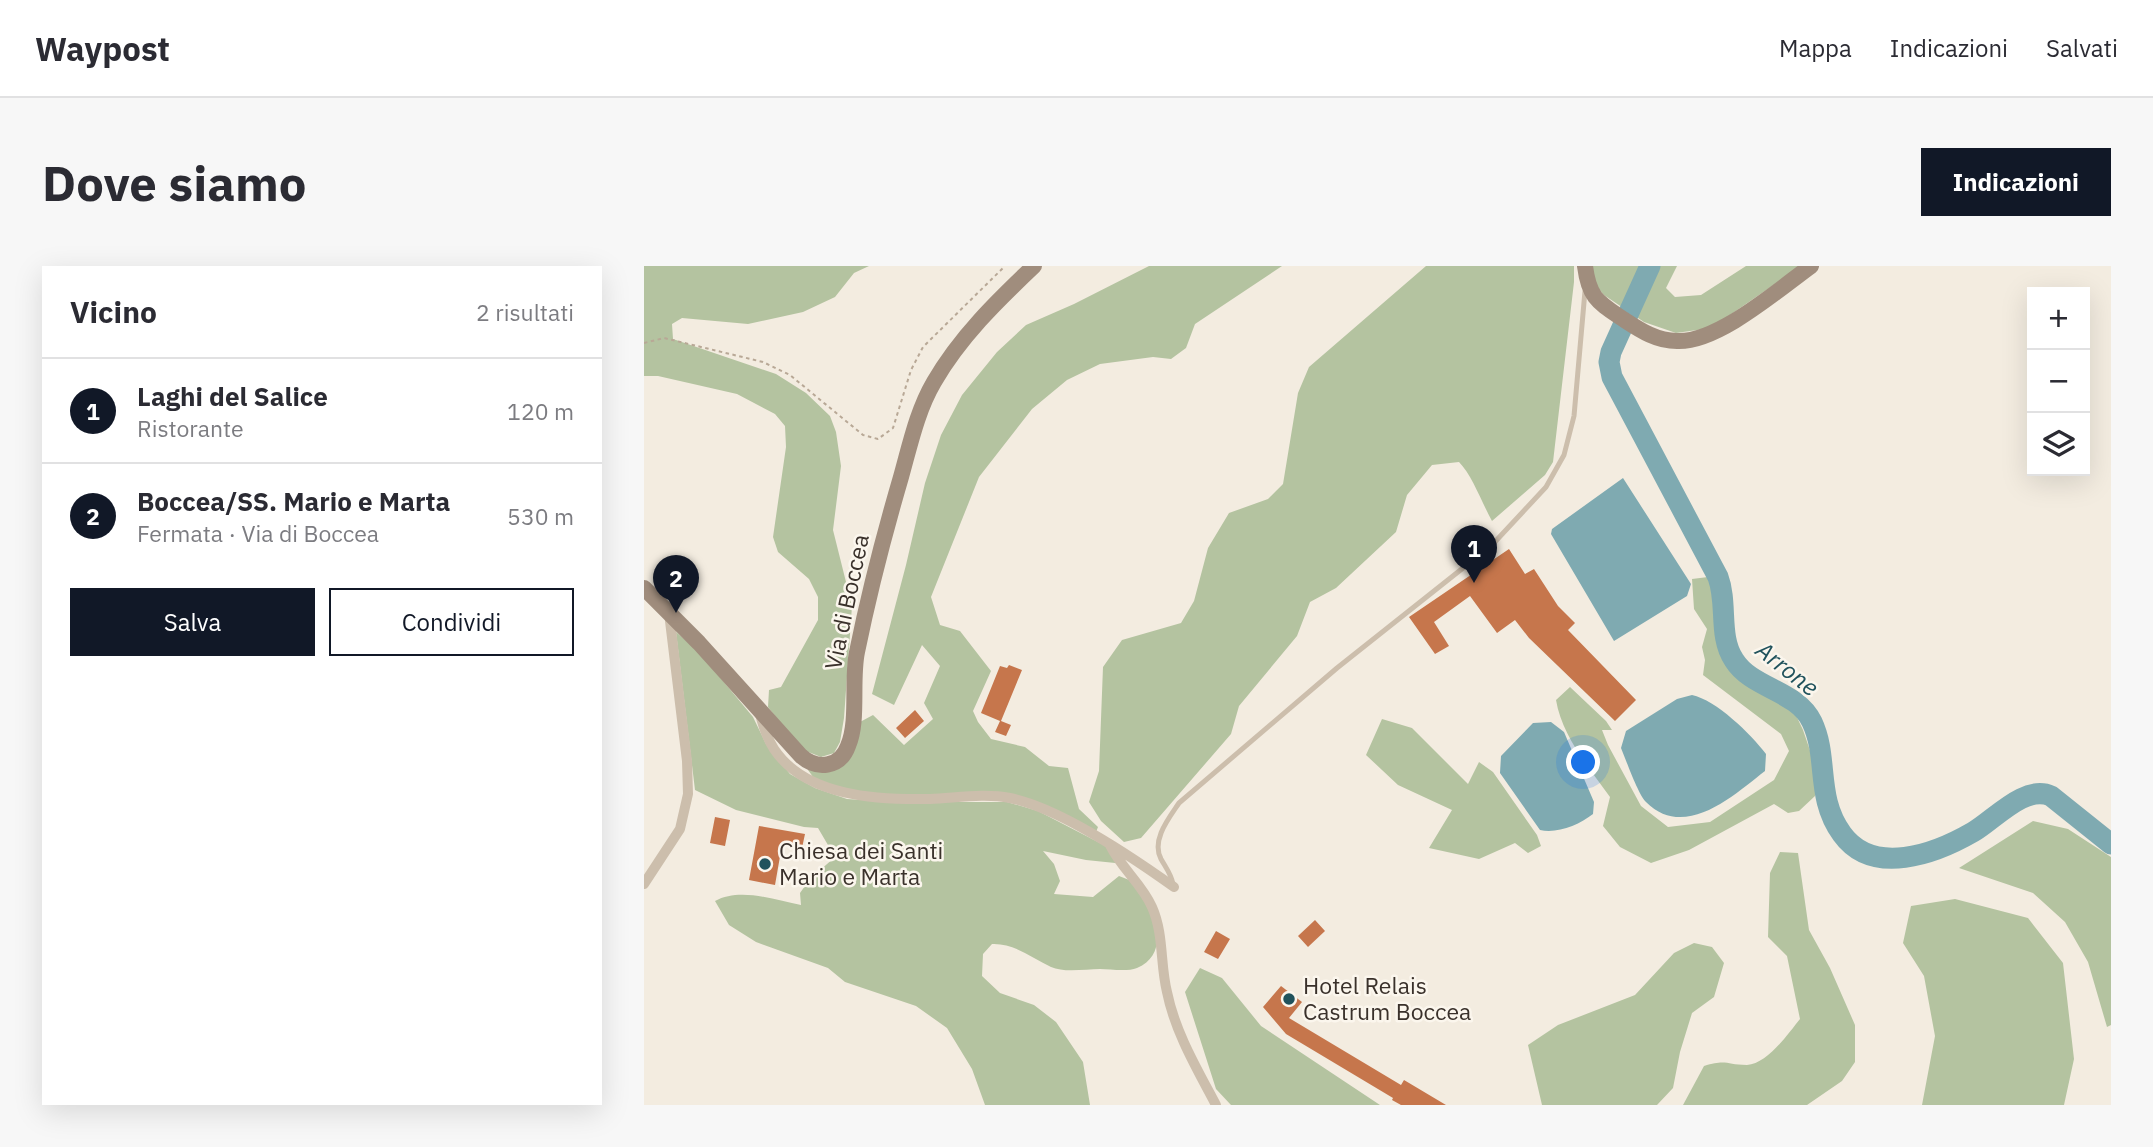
<!DOCTYPE html>
<html lang="it">
<head>
<meta charset="utf-8">
<style>
  body { margin:0; font-family:"IBM Plex Sans",sans-serif; background:#f7f7f7; color:#2b2b33 }
  .controls { position:absolute; right:21px; top:21px; display:grid; overflow:hidden; border-radius:0px; box-shadow:0 7px 28px #0002 }
  .controls button { width:63px; height:63px; display:grid; place-items:center; padding:0; border:0; border-bottom:2px solid #e1e1e2; background:#fff; color:#2b2b33; font:35px sans-serif }
  .you { position:absolute; left:940px; top:497px; width:24px; height:24px; margin:-18px; border:5px solid #fff; border-radius:50%; background:#1a73e8; box-shadow:0 0 0 10px #1a73e833 }
  .badge { display:grid; place-items:center; width:46px; height:46px; border-radius:50%; background:#111827; color:#fff; font-size:23px; font-weight:700 }
  .pin { position:absolute; translate:-50% -58px; filter:drop-shadow(0 2px 4px #0008) }
  .pin::after { content:''; position:absolute; top:37px; width:24px; height:21px; background:inherit; clip-path:polygon(0 0,100% 0,50% 100%) }
  .list { margin:0; padding:0; list-style:none }
  h2 { display:flex; justify-content:space-between; align-items:center; height:91px; margin:0; padding:0 28px; font-size:30px }
  h2 small { font-size:23px; font-weight:400; color:#7c7c81 }
  .list li { display:grid; grid-template-columns:46px 1fr auto; gap:21px; align-items:center; box-sizing:border-box; height:105px; padding:0 28px; border-top:2px solid #e1e1e2 }
  .list b { display:block; font-size:26px; white-space:nowrap }
  .list p { margin:0; font-size:23px; white-space:nowrap; color:#7c7c81 }
  .list em { font-size:23px; font-style:normal; color:#7c7c81 }
  .actions { display:flex; gap:14px; padding:21px 28px }
  .actions a { flex:1; padding:16px 0; border:2px solid #111827; border-radius:0px; text-align:center; font-size:24px; color:#111827 }
  .actions .main { background:#111827; color:#fff }
  .icon { flex:none; width:38px; height:38px; fill:none; stroke:currentColor; stroke-width:2; stroke-linecap:round; stroke-linejoin:round }
  .map { position:relative; flex:none; width:1467px; height:839px; overflow:hidden; border-radius:0px }
  header { display:flex; align-items:center; gap:42px; box-sizing:border-box; height:98px; padding:0 35px; background:#fff; border-bottom:2px solid #e1e1e2 }
  header strong { font-size:33px }
  nav { display:flex; gap:38px; margin-inline-start:auto; font-size:24px }
  .intro { display:flex; align-items:center; justify-content:space-between; box-sizing:border-box; height:168px; padding:0 42px }
  h1 { margin:0; font-size:49px }
  .button { padding:18px 32px; border-radius:0px; background:#111827; color:#fff; font-size:24px; font-weight:700 }
  main { display:flex; gap:42px; padding:0 42px }
  aside { flex:1; background:#fff; border-radius:0px; box-shadow:0 7px 28px #0002 }
  .map>svg:first-child { display:block }
  .green { fill:#b4c3a0 }
  .water { fill:#7faab1 }
  .lines { fill:none; stroke-linecap:round; stroke-linejoin:round }
  .river { stroke:#7faab1; stroke-width:21 }
  .building { fill:#c6764c }
  .path { stroke:#b8a896; stroke-width:2; stroke-dasharray:3.5 3.5; stroke-linecap:butt }
  .lane { stroke:#ccbeac; stroke-width:5 }
  .street { stroke:#ccbeac; stroke-width:10 }
  .secondary { stroke:#a08d7d; stroke-width:16 }
  .poi-dot { fill:#20525c; stroke:#fbf6ed; stroke-width:2.5 }
  .labels { text-anchor:middle; stroke-width:5; stroke-linejoin:round; paint-order:stroke }
  .street-label { font-size:23px; fill:#3a312b; stroke:#fbf6ed }
  .poi-label { font-size:23px; fill:#3a312b; stroke:#fbf6ed; text-anchor:start }
  .water-label { font-size:24px; font-style:italic; fill:#20525c; stroke:#fbf6ed }
</style>
</head>
<body>
<header>
<strong>Waypost</strong>
<nav><a>Mappa</a><a>Indicazioni</a><a>Salvati</a></nav>
</header>
<div class="intro"><h1>Dove siamo</h1><a class="button">Indicazioni</a></div>
<main>
<aside>
<h2>Vicino<small>2 risultati</small></h2>
<ul class="list">
<li><span class="badge">1</span><div><b>Laghi del Salice</b><p>Ristorante</p></div><em>120 m</em></li>
<li><span class="badge">2</span><div><b>Boccea/SS. Mario e Marta</b><p>Fermata · Via di Boccea</p></div><em>530 m</em></li>
</ul>
<div class="actions"><a class="main">Salva</a><a>Condividi</a></div>
</aside>
<div class="map">
<svg width="1467" height="839" viewBox="0 0 1467 839">
  <rect width="100%" height="100%" fill="#f3ece0"/>
  <path class="green" d="M0 0H225L210 7 191 31 159 46 104 58 38 52 28 58 29 73 132 108 162 127 186 150 192 166 197 200 189 264 208 340 200 452 196 476 190 487 177 491 157 483 124 441 125 424 137 421 174 354V331L165 313 134 286 129 271 142 181 141 160 131 148 93 128 14 110H0Z
    M505 0H638L551 58 542 82 527 93 509 91 456 98 423 114 388 143 335 211 287 331 296 359 316 365 347 405 329 445 334 456 347 473 381 481 405 500 424 502 435 543 454 561 452 566 385 536 225 528 172 515 164 504 198 496 216 456 229 449 260 479 289 453 280 437 296 400 278 379 250 439 228 428 262 299 281 217 297 169 318 129 353 86 382 59 430 38Z
    M782 0H930V16L909 196 901 209 848 255C838 237 828 209 815 196L788 199 763 229 752 266 692 322 666 336 653 370 595 440 587 468 497 572 480 576 457 555 445 536 455 505 459 401 478 374 537 357 550 335 564 282 585 247 624 233 639 218 654 127 665 101Z
    M946 0H1033L1022 22 1031 31 1057 29 1102 0H1157L1067 62 1032 67 1000 56 960 29 949 16Z
    M1064 311 1074 330 1077 371 1088 403 1148 441 1159 464 1172 502 1171 530 1155 545 1144 547 1130 538 1045 584 1007 597 976 581 959 560 966 531C945 502 918 470 912 434L926 421 962 455 968 464H958L964 479 997 540 1024 561 1066 556 1130 514 1145 485 1137 468 1059 409 1061 394 1058 381 1063 363 1050 343 1048 313Z
    M32 366 54 385 109 451 122 478 146 508 171 522 203 533 248 536H363L394 545 481 590V598L442 594 399 585 410 598 416 615 410 628 449 631 475 610 493 617C505 642 531 685 493 702 483 706 466 703 456 703 442 703 420 707 407 701 388 692 370 677 348 678L339 688 338 710 356 727 390 739 412 756 439 796 446 839H341L328 803 303 762 272 740 201 716 184 702 112 676 85 659 71 635C96 621 131 634 157 639L156 627 166 613 191 591 174 562 160 561 92 544 51 524Z
    M738 453 768 462 824 518 835 496 849 506 893 569 897 580 884 587 871 577 835 593 785 582 808 544 754 519 722 489Z
    M1389 555 1424 563 1467 591V759L1463 761 1444 696 1421 656 1389 627 1315 602Z
    M1136 586 1154 587 1165 664 1186 702 1211 759V796L1198 815 1163 839H1039L1060 800C1083 793 1082 799 1103 799 1123 798 1144 768 1156 753L1143 690 1124 671 1126 607Z
    M1311 633 1384 652 1419 697 1430 793 1420 839H1278L1291 770 1280 710 1259 677 1267 640Z
    M1050 677 1068 681 1080 697 1070 731 1048 747 1036 786 1029 822 1013 839H898L884 779 914 759 991 729 1030 687Z
    M556 702 578 712 617 760 736 839H587L572 823 541 726Z"/>
  <path class="water" d="M979 212 1047 318 1043 330 970 375 907 268 908 263Z
    M1048 429C1072 434 1107 468 1122 488L1121 505C1090 529 1041 575 1002 536 994 528 982 494 977 482L982 465 1033 433Z
    M907 456 920 466 950 536 949 548C935 559 913 568 896 564L856 507 857 490 889 457Z"/>
  <g class="lines">
    <path class="river" d="M1006 0 967 86 965 96 968 111 1074 311C1084 338 1074 370 1090 394 1108 423 1153 424 1168 456 1185 492 1171 531 1198 568 1229 611 1291 588 1329 566 1350 554 1381 518 1407 530L1467 578"/>
  </g>
  <path class="building" d="M865 283 881 308 890 303 914 340 931 357 924 364 992 434 971 455 885 372 871 354 853 367 826 330 790 356 805 380 791 388 765 351Z
    M365 399 378 404 357 455 367 459 362 470 351 466 356 455 337 447 356 400 363 402Z
    M271 444 280 455 261 472 252 462Z
    M71 551 86 554 81 580 66 577Z
    M115 560 161 568 158 582 138 579 131 619 105 614Z
    M671 654 681 665 664 681 654 670Z
    M572 665 586 673 574 693 560 686Z
    M637 720 658 736 645 752 757 819 760 814 802 839H757L748 834 749 832 642 768 619 741Z"/>
  <g class="lines">
    <path class="path" d="M0 77 20 72 119 96 146 109 219 169 234 173 249 162 267 104 279 81 361 0"/>
    <path class="lane" d="M529 618C527 608 522 602 517 593 507 574 525 552 535 537L693 402 848 279 902 221 920 189 930 150 941 25"/>
    <path class="street" d="M116 448C119 460 123 472 130 483 162 531 234 534 286 533 312 532 340 527 366 532 416 542 488 591 530 621
      M466 579C477 602 498 618 508 641 520 668 516 698 523 726 531 766 553 803 572 839
      M0 618 36 563 44 528 43 495 25 347"/>
    <path class="secondary" d="M941 0C945 32 954 36 979 53 996 64 1012 75 1033 75 1073 77 1134 24 1167 0
      M0 322 55 377 157 490C173 504 196 502 204 480 215 455 207 415 213 386 225 327 240 269 257 211 266 179 273 145 290 116 316 71 353 35 390 0"/>
  </g>
  <g class="poi-dot">
    <circle cx="121" cy="598" r="7"/>
    <circle cx="645" cy="733" r="7"/>
  </g>
  <g class="labels">
    <g class="street-label">
      <text transform="translate(203 336) rotate(-78)" y="8">Via di Boccea</text>
    </g>
    <g class="poi-label">
      <text x="135" y="593">Chiesa dei Santi<tspan x="135" dy="26">Mario e Marta</tspan></text>
      <text x="659" y="728">Hotel Relais<tspan x="659" dy="26">Castrum Boccea</tspan></text>
    </g>
    <g class="water-label">
      <text transform="translate(1143 403) rotate(38)" y="8">Arrone</text>
    </g>
  </g>
</svg>
<div class="controls">
<button>+</button>
<button>−</button>
<button><svg class="icon" aria-label="layers" viewBox="0 0 24 24"><path d="M12 4l9 5-9 5-9-5zM3 14l9 5 9-5"/></svg></button>
</div>
<div class="you"></div>
<div class="pin badge" style="left:830px;top:317px">1</div>
<div class="pin badge" style="left:32px;top:347px">2</div>
</div>
</main>
</body>
</html>
